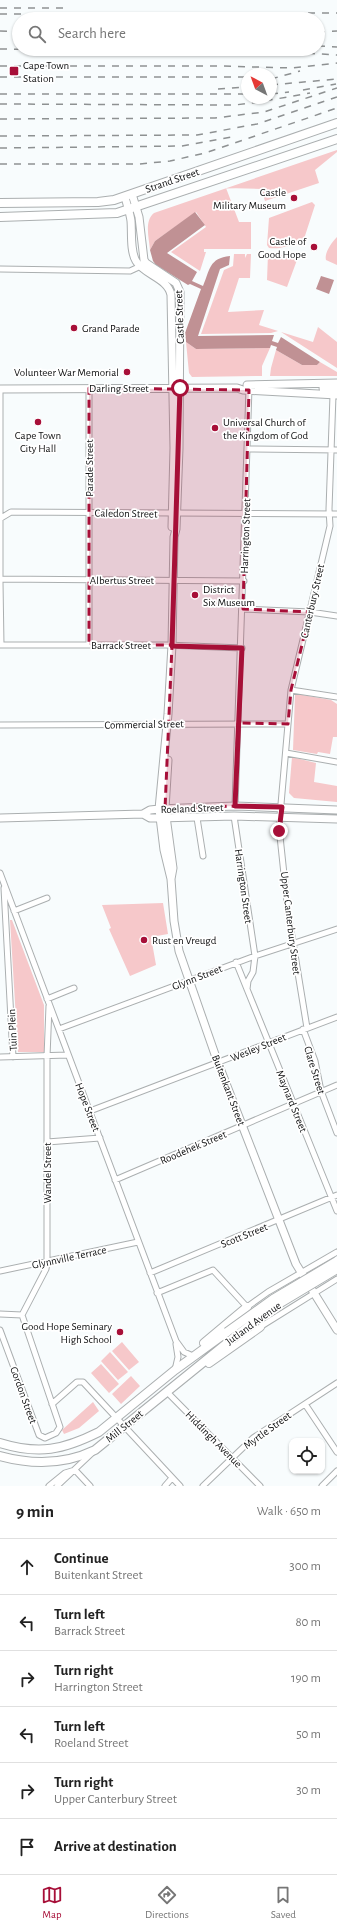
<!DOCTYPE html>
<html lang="en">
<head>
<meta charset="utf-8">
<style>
  body { margin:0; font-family:"Alegreya Sans",sans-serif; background:#f6f6f6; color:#222 }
  .controls { position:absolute; right:12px; bottom:12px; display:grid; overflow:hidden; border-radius:8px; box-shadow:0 1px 3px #0004 }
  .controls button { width:36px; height:36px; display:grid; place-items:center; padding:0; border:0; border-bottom:1px solid #e0e0e0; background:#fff; color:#222; font:20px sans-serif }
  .compass { position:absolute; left:241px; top:68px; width:36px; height:36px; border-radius:50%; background:#fff; box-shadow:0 1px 3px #0004; rotate:319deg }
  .stop { position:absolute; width:12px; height:12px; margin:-9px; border:3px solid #a70f38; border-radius:50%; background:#fff }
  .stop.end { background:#a70f38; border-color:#fff; box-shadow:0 1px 4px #0008 }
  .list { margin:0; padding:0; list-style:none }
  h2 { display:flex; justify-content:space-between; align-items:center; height:52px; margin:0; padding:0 16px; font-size:17px }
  h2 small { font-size:13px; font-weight:400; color:#767676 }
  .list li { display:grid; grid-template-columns:26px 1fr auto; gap:12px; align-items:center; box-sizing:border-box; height:56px; padding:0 16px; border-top:1px solid #e0e0e0 }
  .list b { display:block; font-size:15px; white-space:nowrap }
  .list p { margin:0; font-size:13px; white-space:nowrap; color:#767676 }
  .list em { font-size:13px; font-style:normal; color:#767676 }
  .icon { flex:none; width:22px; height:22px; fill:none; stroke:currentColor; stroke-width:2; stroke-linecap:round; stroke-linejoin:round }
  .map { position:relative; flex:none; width:337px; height:1486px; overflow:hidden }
  .search { position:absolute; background:#fff; box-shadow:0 1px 3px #0004; left:12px; right:12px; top:12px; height:44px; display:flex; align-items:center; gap:10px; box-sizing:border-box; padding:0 14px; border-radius:22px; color:#767676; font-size:15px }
  .sheet { height:388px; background:#fff }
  nav { display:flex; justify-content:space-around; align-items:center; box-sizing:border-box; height:56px; border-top:1px solid #e0e0e0; background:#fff; font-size:11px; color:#767676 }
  nav a { display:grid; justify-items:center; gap:2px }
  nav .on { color:#a70f38 }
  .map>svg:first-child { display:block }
  .green { fill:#f6c8ca }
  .water { fill:#c09194 }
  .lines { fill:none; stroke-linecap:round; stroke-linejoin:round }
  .street-casing { stroke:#abafb0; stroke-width:7 }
  .secondary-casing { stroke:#abafb0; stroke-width:9 }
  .primary-casing { stroke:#abafb0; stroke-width:10 }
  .street { stroke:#fff; stroke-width:5 }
  .secondary { stroke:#fff; stroke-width:7 }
  .primary { stroke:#fff; stroke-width:8 }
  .rail { stroke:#8e9192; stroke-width:1.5; stroke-dasharray:7 7; stroke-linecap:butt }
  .primary-bridge-casing { stroke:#abafb0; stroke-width:10; stroke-linecap:butt }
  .primary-bridge { stroke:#fff; stroke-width:8 }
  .route { stroke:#a70f38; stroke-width:5 }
  .marked { fill:#a70f38; fill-opacity:0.2; stroke:#a70f38; stroke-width:3; stroke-dasharray:8 5; stroke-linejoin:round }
  .poi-dot { fill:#a70f38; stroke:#fff; stroke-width:1.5 }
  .labels { text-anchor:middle; stroke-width:3.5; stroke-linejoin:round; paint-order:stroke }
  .poi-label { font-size:11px; fill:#0f1011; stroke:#fff; text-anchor:start }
  .street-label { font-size:11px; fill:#0f1011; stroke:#fff }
</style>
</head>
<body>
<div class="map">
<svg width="337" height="1486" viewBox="0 0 337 1486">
  <rect width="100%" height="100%" fill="#f8fcfd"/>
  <path class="green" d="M337 150V152L315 170 319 183 265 201 261 189 226 188 239 222H251V249H204V252H206L200 271 171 252 206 227 196 212 155 241 150 250C149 238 144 221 154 213Z
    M312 202 315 205 302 245C291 243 281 250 269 248L267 245 269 218Z
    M337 237V265L326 260C324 253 332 242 337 237Z
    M234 254H245V258L247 254H251L250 278H239L228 312 264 310 259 325 278 331 271 333 201 334 224 270 233 266Z
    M268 254H278L297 260 287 287 267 280Z
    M318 327 337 342V368L281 332 313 342Z
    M186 342 196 349 270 348 262 366V376L192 377 189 373Z
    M276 350 302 365H317L320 362 337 372V376H270L271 368Z
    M297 694 331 700 337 704V737H333L330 754 318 752 317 754 293 750 295 695Z
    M292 757 316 763 314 782 337 786V802L294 798 289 793Z
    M163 903 168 934 151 937 156 965 130 976 109 929 111 928 102 905Z
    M10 920H12L44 1005V1052H18Z
    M122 1342 139 1362 129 1370 112 1351Z
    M110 1352 128 1372 118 1380 101 1361Z
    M101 1364 119 1384 109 1393 91 1373Z
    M131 1376 140 1386 121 1404 112 1394Z
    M93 1402 99 1411 79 1428 64 1434 62 1430Z"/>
  <path class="water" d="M195 212 205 225 167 253 197 272 192 281 203 286C210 270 209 258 230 256L229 265 220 269 198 336 274 335 272 341 278 343 281 337 320 362 317 365H302L276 350 277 347 271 345 270 348 196 349 186 342 185 333 201 289 190 284 188 285 156 265 153 261 150 250 155 241Z
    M321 276 334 280 329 294 316 289Z"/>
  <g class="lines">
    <defs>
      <path id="street" d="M0 269 130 271 143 265
        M89 388V645
        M247 449 337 450
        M1 518 11 512 337 514
        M0 576V389
        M0 579 244 581
        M0 582 1 645
        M243 609 310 612 337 616
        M0 645H166L242 648
        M291 690 337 697
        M0 725 288 724
        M286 753 337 762
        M235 806 249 388
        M234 816 255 956 253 972 248 981 247 989
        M197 818 203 856
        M0 873 176 1341 184 1352 193 1356
        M4 888 13 1057
        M14 911 47 898
        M236 962 337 1211
        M47 999 74 988
        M307 1028 288 912 279 827 291 690 330 526 329 509 333 395
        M59 1029 255 956 337 929
        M303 1029 315 1061 321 1091 337 1133
        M0 1057 68 1055
        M90 1111 337 1017
        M47 1142 100 1138
        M115 1180 337 1085
        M0 1271 138 1242
        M150 1273 337 1195
        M157 1293 213 1270 247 1307 268 1292 337 1252
        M0 1314 22 1315
        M22 1315 46 1269 47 1262V1057L49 1006
        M260 1327 337 1279
        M0 1330 39 1435 45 1438 56 1433 60 1427 22 1315
        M175 1370 178 1357 176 1344
        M167 1392 260 1486
        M52 1404 77 1382H83L180 1486
        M305 1404 337 1452
        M75 1470 90 1486
        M49 1486 65 1473 75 1470
        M57 1486 92 1453
        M165 1486 172 1478
        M203 1486 253 1438 337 1383
        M322 1486 337 1471"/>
      <path id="secondary" d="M132 194 139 217 144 260 146 263 176 283 180 292 179 448 176 529 174 537 172 645 168 714 159 809 164 850 171 879 174 921 179 951 218 1063 296 1264 337 1330
        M125 197C127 205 130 213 131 221 132 233 130 251 136 261 144 275 168 278 171 295L174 448 172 527
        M247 385 337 383
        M323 388H337
        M0 389 237 388 243 390 337 395
        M168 760 165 809 173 868 171 879
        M143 814 150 818H159L234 816 337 819
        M0 818 143 814 150 810 159 809 235 806 337 810"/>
      <path id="primary" d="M0 203 98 202 114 200 337 123
        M0 217 117 213 337 139
        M204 1343 247 1307
        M209 1363 260 1327
        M0 1443C39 1455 63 1450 99 1432L175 1370 227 1332
        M0 1456C33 1465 64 1465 95 1450L232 1339"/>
    </defs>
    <use href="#street" class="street-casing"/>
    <use href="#secondary" class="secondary-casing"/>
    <use href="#primary" class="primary-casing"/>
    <use href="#street" class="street"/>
    <use href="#secondary" class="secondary"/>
    <use href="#primary" class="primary"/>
    <path class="rail" d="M0 8H68
      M0 14 337 13
      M0 31 19 32
      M318 32 337 31
      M318 46 337 47
      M0 49 200 52 271 51 337 55
      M0 66H220L292 68 337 63
      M0 77H247
      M271 79 300 71
      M271 85 337 79
      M218 89 247 87
      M303 90 336 84
      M0 94H247
      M271 94 289 92
      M0 104 235 105 259 102 310 93
      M0 119 215 118 264 112 337 88
      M0 136 197 135 257 124 337 97
      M0 148 182 146 237 136
      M0 164H140L170 161 205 153 337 108"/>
    <defs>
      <path id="primary-bridge" d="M227 1332 273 1299 337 1261
        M232 1339 277 1305 337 1269"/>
    </defs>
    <use href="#primary-bridge" class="primary-bridge-casing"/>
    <use href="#primary-bridge" class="primary-bridge"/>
  </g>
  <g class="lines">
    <path class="route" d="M180 388 172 646 242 648 235 806 282 807 279 831"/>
  </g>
  <path class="marked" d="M89 388 249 390 243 609 310 612 291 690 288 724 238 723 235 806 165 809 172 645H89Z"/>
  <g class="poi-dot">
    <rect x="9" y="66" width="10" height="10" rx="2"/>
    <circle cx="294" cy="198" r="4"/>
    <circle cx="314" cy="247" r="4"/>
    <circle cx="74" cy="328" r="4"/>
    <circle cx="127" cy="372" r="4"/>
    <circle cx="38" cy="422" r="4"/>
    <circle cx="215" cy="428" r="4"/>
    <circle cx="195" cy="595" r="4"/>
    <circle cx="144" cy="940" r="4"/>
    <circle cx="120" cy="1332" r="4"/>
  </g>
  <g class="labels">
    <g class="poi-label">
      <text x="23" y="69">Cape Town<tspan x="23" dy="13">Station</tspan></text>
      <text x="286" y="196" text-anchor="end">Castle<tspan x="286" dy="13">Military Museum</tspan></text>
      <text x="306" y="245" text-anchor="end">Castle of<tspan x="306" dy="13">Good Hope</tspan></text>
      <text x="82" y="332">Grand Parade</text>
      <text x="119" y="376" text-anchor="end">Volunteer War Memorial</text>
      <text x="223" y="426">Universal Church of<tspan x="223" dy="13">the Kingdom of God</tspan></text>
      <text x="38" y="439" text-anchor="middle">Cape Town<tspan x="38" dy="13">City Hall</tspan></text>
      <text x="203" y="593">District<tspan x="203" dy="13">Six Museum</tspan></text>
      <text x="152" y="944">Rust en Vreugd</text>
      <text x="112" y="1330" text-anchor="end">Good Hope Seminary<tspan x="112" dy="13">High School</tspan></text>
    </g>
    <g class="street-label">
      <text transform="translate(172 180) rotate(-19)" y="4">Strand Street</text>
      <text transform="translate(179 317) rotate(-92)" y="4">Castle Street</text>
      <text x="119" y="392">Darling Street</text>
      <text transform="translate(89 468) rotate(-90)" y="4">Parade Street</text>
      <text transform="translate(126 513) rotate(1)" y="4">Caledon Street</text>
      <text transform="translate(245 536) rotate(-88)" y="4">Harrington Street</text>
      <text x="122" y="584">Albertus Street</text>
      <text transform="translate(312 601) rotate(-77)" y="4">Canterbury Street</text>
      <text x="121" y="649">Barrack Street</text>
      <text transform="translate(144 724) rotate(-1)" y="4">Commercial Street</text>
      <text transform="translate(192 808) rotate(-2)" y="4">Roeland Street</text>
      <text transform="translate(244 886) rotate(82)" y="4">Harrington Street</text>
      <text transform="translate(291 923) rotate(83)" y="4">Upper Canterbury Street</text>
      <text transform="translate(197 977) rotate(-21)" y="4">Glynn Street</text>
      <text transform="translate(12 1030) rotate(-93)" y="4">Tuin Plein</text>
      <text transform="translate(258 1047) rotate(-22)" y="4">Wesley Street</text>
      <text transform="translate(315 1070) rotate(73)" y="4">Clare Street</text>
      <text transform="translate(229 1090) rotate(69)" y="4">Buitenkant Street</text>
      <text transform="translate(292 1101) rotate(68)" y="4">Maynard Street</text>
      <text transform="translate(88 1107) rotate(69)" y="4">Hope Street</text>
      <text transform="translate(193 1147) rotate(-23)" y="4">Roodehek Street</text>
      <text transform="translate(47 1173) rotate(-90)" y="4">Wandel Street</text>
      <text transform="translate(244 1235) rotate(-22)" y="4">Scott Street</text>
      <text transform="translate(69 1257) rotate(-12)" y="4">Glynnville Terrace</text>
      <text transform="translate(253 1323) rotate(-36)" y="4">Jutland Avenue</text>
      <text transform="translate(24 1395) rotate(70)" y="4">Gordon Street</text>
      <text transform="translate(124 1426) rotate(-39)" y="4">Mill Street</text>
      <text transform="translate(267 1430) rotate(-36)" y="4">Myrtle Street</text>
      <text transform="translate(214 1439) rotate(45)" y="4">Hiddingh Avenue</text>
    </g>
  </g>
</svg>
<div class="controls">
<button><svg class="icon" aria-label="locate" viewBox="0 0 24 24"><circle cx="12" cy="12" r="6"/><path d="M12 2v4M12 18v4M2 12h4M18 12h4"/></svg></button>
</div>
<svg class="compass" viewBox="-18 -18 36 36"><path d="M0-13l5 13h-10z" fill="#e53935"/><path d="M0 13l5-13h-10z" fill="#767676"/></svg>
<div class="stop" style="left:180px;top:388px"></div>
<div class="stop end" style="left:279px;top:831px"></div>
<div class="search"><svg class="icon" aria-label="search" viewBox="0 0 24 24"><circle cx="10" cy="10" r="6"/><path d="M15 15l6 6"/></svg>Search here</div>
</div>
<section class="sheet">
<h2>9 min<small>Walk · 650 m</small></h2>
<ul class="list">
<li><svg class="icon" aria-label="ahead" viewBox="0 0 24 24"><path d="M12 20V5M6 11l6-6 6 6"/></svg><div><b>Continue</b><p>Buitenkant Street</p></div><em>300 m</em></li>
<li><svg class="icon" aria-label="left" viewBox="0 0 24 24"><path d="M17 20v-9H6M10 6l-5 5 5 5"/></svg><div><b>Turn left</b><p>Barrack Street</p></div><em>80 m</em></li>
<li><svg class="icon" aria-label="right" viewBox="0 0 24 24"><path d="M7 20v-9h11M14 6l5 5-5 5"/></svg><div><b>Turn right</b><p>Harrington Street</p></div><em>190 m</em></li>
<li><svg class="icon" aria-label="left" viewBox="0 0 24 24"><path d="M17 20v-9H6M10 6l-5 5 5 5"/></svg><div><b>Turn left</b><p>Roeland Street</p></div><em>50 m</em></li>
<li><svg class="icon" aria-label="right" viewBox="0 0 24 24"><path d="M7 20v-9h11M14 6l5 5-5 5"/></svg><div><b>Turn right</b><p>Upper Canterbury Street</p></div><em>30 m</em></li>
<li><svg class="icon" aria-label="arrive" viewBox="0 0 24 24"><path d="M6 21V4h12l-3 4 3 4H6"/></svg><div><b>Arrive at destination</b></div></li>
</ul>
</section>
<nav>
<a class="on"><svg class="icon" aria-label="map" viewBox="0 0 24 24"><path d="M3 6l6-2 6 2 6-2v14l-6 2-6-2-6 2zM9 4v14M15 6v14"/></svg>Map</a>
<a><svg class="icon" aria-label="directions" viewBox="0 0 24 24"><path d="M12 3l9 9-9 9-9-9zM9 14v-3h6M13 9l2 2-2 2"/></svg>Directions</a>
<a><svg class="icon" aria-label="saved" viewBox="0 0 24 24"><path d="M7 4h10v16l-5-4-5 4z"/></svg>Saved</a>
</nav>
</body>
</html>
